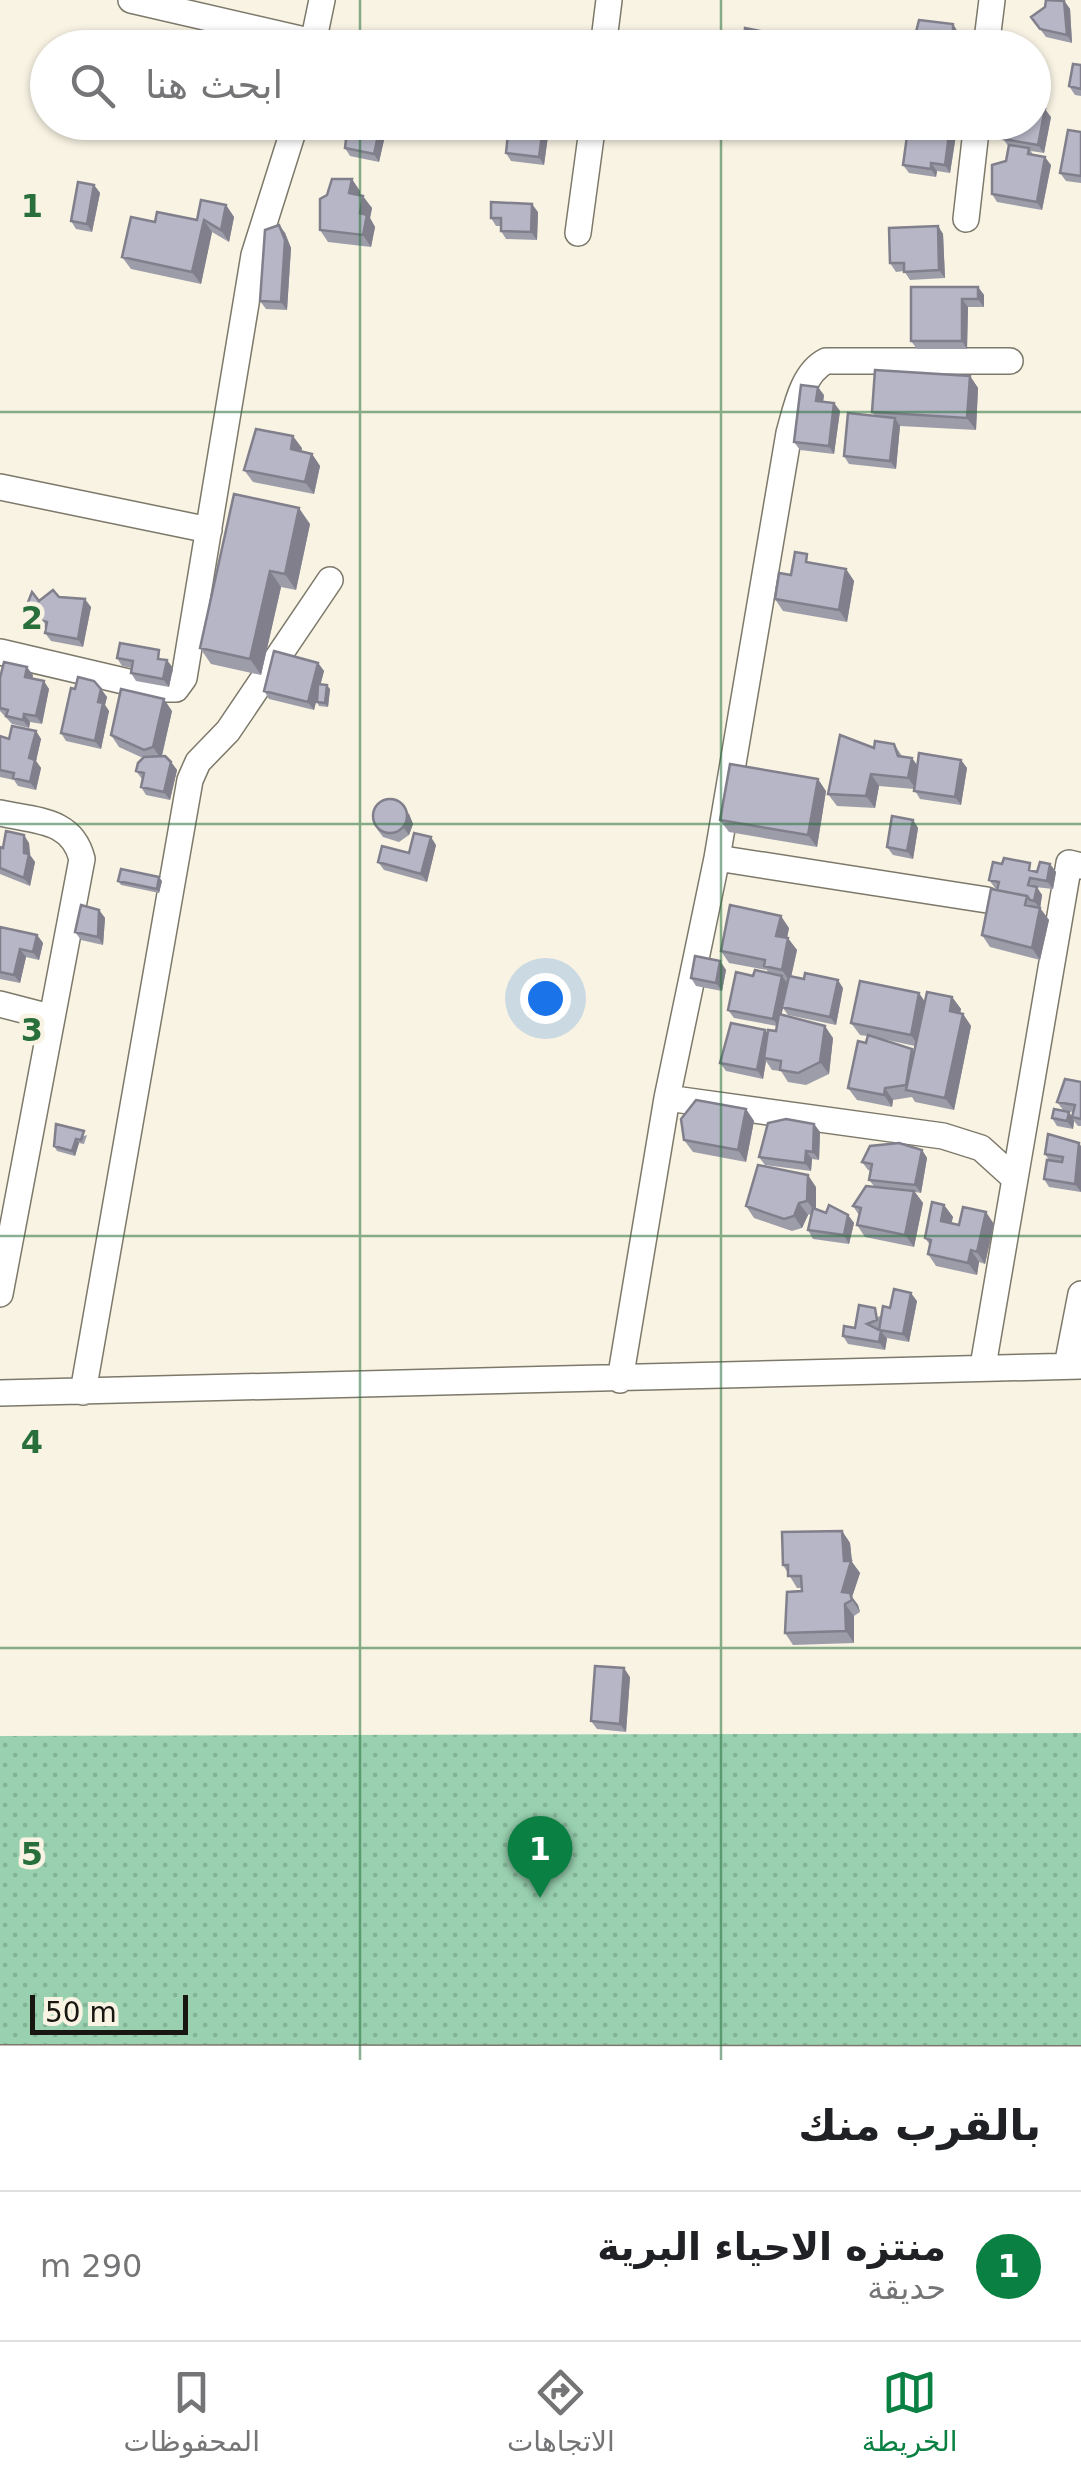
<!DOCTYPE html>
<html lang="ar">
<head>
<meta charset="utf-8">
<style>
  body { margin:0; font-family:"DejaVu Sans","Noto Sans Arabic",sans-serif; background:#f2f2f2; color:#202124; direction:rtl }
  .scale { position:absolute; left:30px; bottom:25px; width:158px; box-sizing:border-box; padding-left:10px; border:5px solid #181611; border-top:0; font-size:28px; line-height:35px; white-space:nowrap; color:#181611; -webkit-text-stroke:8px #f8f3e3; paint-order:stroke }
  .you { position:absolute; left:545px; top:998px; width:35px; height:35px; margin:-25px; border:8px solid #fff; border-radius:50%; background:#1a73e8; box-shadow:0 0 0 15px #1a73e833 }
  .badge { display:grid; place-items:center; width:65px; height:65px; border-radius:50%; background:#0b8043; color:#fff; font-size:32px; font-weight:700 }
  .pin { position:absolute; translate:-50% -82px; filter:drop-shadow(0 2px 5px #0008) }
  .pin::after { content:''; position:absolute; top:52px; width:35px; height:30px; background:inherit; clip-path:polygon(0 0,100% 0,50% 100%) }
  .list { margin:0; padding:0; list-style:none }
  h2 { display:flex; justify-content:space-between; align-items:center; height:130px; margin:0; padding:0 40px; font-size:42px }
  h2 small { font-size:32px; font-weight:400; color:#757577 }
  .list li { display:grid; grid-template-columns:65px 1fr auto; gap:30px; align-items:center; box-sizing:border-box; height:150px; padding:0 40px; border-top:2px solid #e0e0e0 }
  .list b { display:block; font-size:38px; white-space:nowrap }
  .list p { margin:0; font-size:32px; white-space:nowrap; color:#757577 }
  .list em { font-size:32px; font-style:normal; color:#757577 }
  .icon { flex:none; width:55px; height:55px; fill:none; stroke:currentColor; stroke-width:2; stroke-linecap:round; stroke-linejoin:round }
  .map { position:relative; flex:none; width:1081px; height:2060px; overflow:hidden; direction:ltr }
  .search { position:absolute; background:#fff; box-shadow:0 2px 8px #0004; left:30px; right:30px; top:30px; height:110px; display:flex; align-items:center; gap:25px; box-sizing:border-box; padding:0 35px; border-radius:55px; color:#757577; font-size:38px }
  .sheet { height:280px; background:#fff }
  nav { display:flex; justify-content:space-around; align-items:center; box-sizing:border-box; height:140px; border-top:2px solid #e0e0e0; background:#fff; font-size:28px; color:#757577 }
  nav a { display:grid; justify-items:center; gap:5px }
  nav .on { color:#0b8043 }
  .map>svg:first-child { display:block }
  .park { fill:url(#park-dots) }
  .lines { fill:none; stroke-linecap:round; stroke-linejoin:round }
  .minor-casing { stroke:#7d796a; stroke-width:28 }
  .minor { stroke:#fff; stroke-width:25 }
  .wall { fill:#9d9daa; fill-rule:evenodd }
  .shaded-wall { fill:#807f8b }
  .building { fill:#b7b6c6; stroke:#807f8b; stroke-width:2.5 }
  .grid { fill:none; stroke:#286f3c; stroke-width:2.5; stroke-opacity:0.55 }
  .grid-label { font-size:32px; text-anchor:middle; font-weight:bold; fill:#286f3c; stroke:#f8f3e3; stroke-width:9; stroke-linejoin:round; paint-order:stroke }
</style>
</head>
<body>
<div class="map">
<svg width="1081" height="2060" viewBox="0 0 1081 2060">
  <defs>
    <pattern id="park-dots" width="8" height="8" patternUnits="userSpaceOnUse" patternTransform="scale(2.5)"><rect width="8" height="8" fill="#99d1b0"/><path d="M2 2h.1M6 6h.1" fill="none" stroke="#83b396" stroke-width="1.8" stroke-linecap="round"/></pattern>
  </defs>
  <rect width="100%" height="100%" fill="#f8f3e3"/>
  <path class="park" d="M1081 1733V2060H0V1736Z"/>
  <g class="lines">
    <defs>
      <path id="minor" d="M131 0 313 42
        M312 48 322 0
        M603 48 609 0
        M986 48 992 0
        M966 219 977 122
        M578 233 593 122
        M0 487 209 530
        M0 652 158 689H176L184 678 254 255 296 122
        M0 813C36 821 72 819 82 859L0 1294
        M717 858 987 900
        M0 1004 50 1017
        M667 1098 943 1136 981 1148 1013 1177
        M983 1366 1069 863 1081 866
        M1067 1366 1081 1294
        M620 1380 667 1098 717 858 789 433C796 409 802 373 826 361H1010
        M83 1392 190 780 198 762 228 731 330 580
        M0 1393 1081 1366
        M0 2058 1081 2059"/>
    </defs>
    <use href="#minor" class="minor-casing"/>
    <use href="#minor" class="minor"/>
  </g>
  <path class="wall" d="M1064 0 1070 9 1072 43 1046 37 1031 17Z
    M1081 65V96L1075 95 1069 86Z
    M1051 117 1044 153 1031 151 1033 155 1051 165 1042 210 997 202 992 194 1006 161 1009 147 1003 139 1004 131 1001 126Z
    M114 122H182L178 138Z
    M348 122H375L384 140 379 162 350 156 345 148Z
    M1081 132V183L1066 181 1060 173Z
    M931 133 956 135 950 173 937 171 936 177 909 173 903 165Z
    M548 136 544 165 511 161 506 153Z
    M94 185 100 193 92 232 76 229 71 221Z
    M360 191V195L372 208 370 218 375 227 371 247 328 242 320 230Z
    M226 205 234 217 229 242 212 232 201 284 131 269 122 257 155 222 197 220Z
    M538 212 537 240 506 239 501 231V226H496L491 218Z
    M279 225 285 233 291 248 287 310 266 309 260 301Z
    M938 226 943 234 945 278 910 280 904 271 896 272 890 263Z
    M911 287H978L984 295V307H968L967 349H917L911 341Z
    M970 376 978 388 976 430 900 426 896 469 849 464 844 456 875 416 872 412Z
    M824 395 823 402 834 403 840 411 834 454 800 450 794 442Z
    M302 448 301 451 312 454 320 466 314 494 253 482 244 470Z
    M310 524 296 590 281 587 261 675 211 664 200 648Z
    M846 569 854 581 847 622 783 611 775 599 791 575Z
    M59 597 91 607 83 647 51 641 45 633 46 629 41 628 35 618H31L25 610 39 601Z
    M117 658 165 659 173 668 169 687 136 681 131 673 132 668 122 666Z
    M318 663 324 671 320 685 330 689 328 707 319 706 317 702V697L314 710 269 699 264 691Z
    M33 675 32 678 49 689 42 724 30 722 29 728 12 724 0 711V678Z
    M101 689 107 697 105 705 109 711 101 749 66 741 61 733Z
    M172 711 162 756 171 762 177 770 170 800 146 795 141 787 142 779 136 771 143 758 119 747 111 735Z
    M36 731 41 739 36 761 41 768 36 790 18 786 14 780 0 777V736L9 739Z
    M894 744 902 756 912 758 918 766 961 760 967 768 961 805 920 799 914 789 879 786 875 808 837 806 828 794 874 748Z
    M826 791 817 847 729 832 720 820Z
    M409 814 413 824 409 835 399 842 383 837 377 829Z
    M913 820 918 828 913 859 893 855 887 847Z
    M29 843 30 855 35 862 30 886 0 874V847Z
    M436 845 427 882 384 870 378 862Z
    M1002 864 1037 872 1050 864 1056 872 1053 889 1035 887 1042 895 1040 908 1049 920 1040 960 990 947 982 935 997 889 995 888 989 880Z
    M118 881H162L159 893 121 885Z
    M99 910 105 918 103 945 81 940 75 932Z
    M0 927 37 935 43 943 39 960 26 957 20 983 0 979Z
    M789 928 787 938 797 950 791 976 843 988 836 1025 788 1015 783 1008 781 1015 833 1038 829 1074 806 1085 788 1082 781 1071 772 1070 766 1061 763 1079 726 1071 720 1063 768 1033 776 1031 777 1026 734 1018 728 1010 753 976 768 973 767 970 729 963 721 951Z
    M720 961 726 970 722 991 696 986 691 978Z
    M919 993 925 1002 952 997 961 1009 960 1013 963 1014 971 1026 954 1110 915 1102 912 1097 893 1100 892 1107 857 1100 848 1088 867 1036 860 1035 851 1023ZM878 1038 915 1046 914 1052 912 1049Z
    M1081 1082V1126H1078L1074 1121 1073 1129 1057 1126 1052 1118 1069 1112 1072 1117 1073 1112 1063 1110 1057 1102Z
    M746 1109 754 1121 746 1162 693 1152 684 1140Z
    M814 1124 820 1132 819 1160 812 1159 811 1171 765 1165 759 1157Z
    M87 1135 84 1144 79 1143 75 1156 57 1151 54 1146Z
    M1081 1146V1192L1049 1187 1044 1179 1049 1160 1045 1154Z
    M922 1150 927 1158 921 1193 915 1192 923 1203 914 1247 865 1237 857 1225 859 1215 853 1206 874 1186 869 1180 871 1171 868 1170 862 1162Z
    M816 1187V1209L826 1213 848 1215 854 1223 849 1244 813 1239 808 1230 811 1214 808 1215 802 1228 792 1231 754 1218 746 1206Z
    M944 1205 953 1217 951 1223 959 1225 994 1224 985 1264 979 1262 977 1275 936 1266 928 1254 930 1245 925 1238Z
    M917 1301 909 1342 887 1338 885 1350 848 1344 843 1336 855 1328 880 1316 881 1318 890 1308Z
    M842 1531 850 1543 852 1562 860 1573 852 1597 858 1605 860 1612 854 1616V1643L793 1645 785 1633 802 1588H797L783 1565Z
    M630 1677 626 1732 597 1729 591 1721Z"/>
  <path class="shaded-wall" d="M1064 1 1070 9 1072 43 1067 35Z
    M953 24 958 32 959 48H953Z
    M781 35 787 43 786 48H780Z
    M1045 109 1051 117 1044 153 1038 145Z
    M171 122H182L178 138 170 126Z
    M374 122 380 130V133L384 140 379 162 374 154 373 130Z
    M950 127 956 135 950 173 945 165Z
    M543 128 548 136 544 165 539 157Z
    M1045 157 1051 165 1042 210 1037 202Z
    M931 163 937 171 936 177 931 169Z
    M352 179 360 191 358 205 349 193Z
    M94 185 100 193 92 232 87 224Z
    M363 196 372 208 370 218 375 227 371 247 363 235 360 213Z
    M532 204 538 212 537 240 531 232Z
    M226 205 234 217 229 242 221 230Z
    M204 220 212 232 201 284 192 272Z
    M279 225 285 233 291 248 287 310 281 302Z
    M938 226 943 234 945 278 939 270Z
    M978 287 984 295V307L978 299Z
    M962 299 968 307 967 349 962 341Z
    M970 376 978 388 976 430 967 418Z
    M818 387 824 395 822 409 816 401Z
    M834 403 840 411 834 454 829 446Z
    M895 418 900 426 896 469 890 461Z
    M293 436 302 448 299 461 291 449Z
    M312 454 320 466 314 494 305 482Z
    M299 508 310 524 296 590 285 574Z
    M846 569 854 581 847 622 839 610Z
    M270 571 281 587 261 675 250 659Z
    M85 599 91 607 83 647 78 639Z
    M167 660 173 668 169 687 163 679Z
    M318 663 324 671 314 710 308 702Z
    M27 667 33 675 31 685 25 677Z
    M44 681 49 689 42 724 36 716Z
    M327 685 330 689 328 707 325 703Z
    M101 689 107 697 105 705 109 711 101 749 95 741 98 702Z
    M164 699 172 711 161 759 153 747Z
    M24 714 30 722 29 728 23 720Z
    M36 731 41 739 36 761 41 768 36 790 30 782 29 758Z
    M912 758 920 770 917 790 908 778Z
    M961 760 967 768 961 805 955 797Z
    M171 762 177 770 170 800 164 792Z
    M871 774 879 786 875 808 866 796Z
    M818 779 826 791 817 847 808 835Z
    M403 806 409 814 413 824 409 835 403 827Z
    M913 820 918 828 913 859 907 851Z
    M24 835 29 843 30 855 35 862 30 886 24 878Z
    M431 837 436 845 427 882 421 874Z
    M1050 864 1056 872 1053 889 1047 881Z
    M159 877 162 881 159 893 157 889Z
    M1037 887 1042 895 1040 909 1034 901Z
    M1040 908 1049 920 1040 960 1032 948Z
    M99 910 105 918 103 945 98 937Z
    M781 916 789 928 785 948 776 936Z
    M37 935 43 943 39 960 33 952Z
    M788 938 797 950 790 982 782 970Z
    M20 949 26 957 20 983 14 975Z
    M720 961 726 970 722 991 716 983Z
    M782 976 788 984 779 1027 773 1019Z
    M838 980 843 988 836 1025 830 1017Z
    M919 993 927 1005 919 1047 911 1035Z
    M952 997 961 1009 958 1023 950 1011Z
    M963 1014 971 1026 954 1110 945 1098Z
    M825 1026 833 1038 829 1074 820 1062Z
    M765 1030 771 1038 764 1058 766 1061 763 1079 757 1070Z
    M885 1088 893 1100 892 1107 884 1095Z
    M746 1109 754 1121 746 1162 738 1150Z
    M1069 1112 1074 1121 1073 1129 1067 1121Z
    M814 1124 820 1132 819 1160 813 1152Z
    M76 1139 79 1143 75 1156 72 1151Z
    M1079 1143 1081 1146V1192L1075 1184Z
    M922 1150 927 1158 921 1193 915 1185Z
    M806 1151 812 1159 811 1171 805 1163Z
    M808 1175 816 1187V1213L807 1201Z
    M914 1191 923 1203 914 1247 905 1235Z
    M799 1203 808 1215 802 1228 794 1216Z
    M944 1205 953 1217 949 1233 941 1221Z
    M986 1212 994 1224 985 1264 977 1252Z
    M848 1215 854 1223 849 1244 844 1235Z
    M971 1250 979 1262 977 1275 968 1263Z
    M911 1293 917 1301 909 1342 903 1334Z
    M881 1331 887 1339 885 1350 879 1342Z
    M842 1531 850 1543 852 1562 860 1573 852 1597 858 1605 860 1612 852 1600 842 1592 844 1561Z
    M845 1604 854 1616V1643L846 1631Z
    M624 1668 630 1677 626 1732 620 1724Z"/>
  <path class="building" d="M1046 0 1064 1 1067 35 1040 29 1031 17 1045 7Z
    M919 20 953 24V48H912Z
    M745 28 781 35 780 48H744Z
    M1073 64 1081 65V89L1069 86Z
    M1034 108 1045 109 1038 145 1003 139 1005 127 1001 126 1002 122H1034Z
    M348 122H374L373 130 379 131 374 154 345 148Z
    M509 124 543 128 539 157 506 153Z
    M932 124 950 127 945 165 931 163V169L903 165 908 129 931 133Z
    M1068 130 1081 132V176L1060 173Z
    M1009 145 1029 148 1028 154 1045 157 1037 202 992 194V165L1006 161Z
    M332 179H352L349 193 363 196 360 213 367 215 363 235 320 230V199L327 195Z
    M78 182 94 185 87 224 71 221Z
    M201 200 226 205 221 230 204 220 192 272 122 257 131 217 155 222 157 212 197 220Z
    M491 202 532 204 531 232 501 231V218H491Z
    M279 225 285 240 281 302 260 301 265 230Z
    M938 226 939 270 904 272V263H890L889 228Z
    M911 287H978V299H962V341H911Z
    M875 370 970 376 967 418 872 412Z
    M801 385 818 387 816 401 834 403 829 446 794 442Z
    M848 413 895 418 890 461 844 456Z
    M256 429 293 436 291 449 312 454 305 482 244 470Z
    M234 494 299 508 285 574 270 571 250 659 200 648Z
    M795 552 807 554 806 562 846 569 839 610 775 599 779 573 791 575Z
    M53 590 59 597 85 599 78 639 45 633 47 622 35 619 37 612 25 610 32 592 39 601Z
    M120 643 159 650 158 659 167 660 163 679 131 673 133 661 117 658Z
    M274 651 318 663 308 702 264 691Z
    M4 662 27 667 25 677 44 681 36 716 24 714 23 720 6 716 8 710 0 708V678Z
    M78 677 94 681 101 689 98 702 103 703 95 741 61 733 71 688 75 689Z
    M318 684 327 685 325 703 317 702Z
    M121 689 164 699 153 747 144 750 111 735Z
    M12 726 36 731 29 758 35 760 30 782 13 778 14 773 0 770V736L9 739Z
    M840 735 874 748 875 741 894 744 898 756 912 758 908 778 871 774 866 796 828 794Z
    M919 753 961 760 955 797 914 791Z
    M165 756 171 762 164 792 141 787 144 773 136 771 138 763 144 757Z
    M730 764 818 779 808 835 720 820Z
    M373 816a17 17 0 1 1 34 0a17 17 0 1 1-34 0Z
    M892 816 913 820 907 851 887 847Z
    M6 831 24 835V853L29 854 24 878 0 868V847L3 848Z
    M414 833 431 837 421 874 378 862 382 846 409 853Z
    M1004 858 1030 863 1029 870 1037 872 1040 862 1050 864 1047 881 1030 878 1028 885 1037 887 1034 901 1030 900 1027 896 997 890 999 882 989 880 993 862 1002 864Z
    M121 869 159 877 157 889 118 881Z
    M991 889 1027 896 1025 905 1040 908 1032 948 982 935Z
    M81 905 99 910 98 937 75 932Z
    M730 905 781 916 776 936 788 938 782 970 764 966 765 960 721 951Z
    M0 927 37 935 33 952 20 949 14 975 0 972Z
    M695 956 720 961 716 983 691 978Z
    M755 970 782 976 773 1019 728 1010 736 972 753 976Z
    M805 973 838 980 830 1017 782 1007 789 976 804 979Z
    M860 981 919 993 911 1035 851 1023Z
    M927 992 952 997 950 1011 963 1014 945 1098 906 1090Z
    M779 1014 825 1026 820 1062 798 1073 780 1070 781 1061 764 1058 768 1030 776 1031Z
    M731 1023 765 1030 757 1070 720 1063Z
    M868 1035 912 1049 906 1085 885 1088 884 1095 848 1088 858 1041 866 1043Z
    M1065 1079 1081 1082V1119L1072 1117 1075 1105 1057 1102Z
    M696 1100 746 1109 738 1150 684 1140 681 1119Z
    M1054 1109 1069 1112 1067 1121 1052 1118Z
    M786 1119 814 1124 813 1152 806 1151 805 1163 759 1157 768 1123Z
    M56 1124 84 1131 81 1140 76 1139 72 1151 54 1146Z
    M1048 1134 1079 1143 1075 1184 1044 1179 1047 1160 1062 1162 1063 1157 1045 1154Z
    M899 1143 922 1150 915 1185 869 1180 872 1164 862 1162 870 1146Z
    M758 1165 808 1175 807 1201 799 1203 794 1216 784 1219 746 1206Z
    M866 1186 914 1191 905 1235 857 1225 861 1208 853 1206Z
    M932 1202 944 1205 941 1221 959 1225 963 1207 986 1212 977 1252 971 1250 968 1263 928 1254 931 1240 925 1238Z
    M829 1205 848 1215 844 1235 808 1230 813 1208 826 1213Z
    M894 1289 911 1293 903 1334 879 1330 883 1306 890 1308Z
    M859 1305 875 1308 877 1320 867 1324 881 1331 879 1342 843 1336 844 1326 855 1328Z
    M842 1531 844 1561H851L842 1592 850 1593 852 1600 845 1604 846 1631 785 1633 787 1592 802 1591 801 1576H788V1565H783L782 1532Z
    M595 1666 624 1668 620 1724 591 1721Z"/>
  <path class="grid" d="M360 0V48M721 0V48M360 122V2060M721 122V2060M0 412H1081M0 824H1081M0 1236H1081M0 1648H1081"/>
  <g class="grid-label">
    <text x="32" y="217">1</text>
    <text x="32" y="629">2</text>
    <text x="32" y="1041">3</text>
    <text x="32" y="1453">4</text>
    <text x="32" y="1865">5</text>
  </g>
</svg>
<div class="scale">50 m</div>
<div class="you"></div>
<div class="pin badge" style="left:540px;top:1898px">1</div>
<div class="search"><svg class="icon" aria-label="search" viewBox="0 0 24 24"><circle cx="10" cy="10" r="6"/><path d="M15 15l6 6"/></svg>ابحث هنا</div>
</div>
<section class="sheet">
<h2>بالقرب منك<small></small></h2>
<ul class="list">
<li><span class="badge">1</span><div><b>منتزه الاحياء البرية</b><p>حديقة</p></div><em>290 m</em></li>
</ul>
</section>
<nav>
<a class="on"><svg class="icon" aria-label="map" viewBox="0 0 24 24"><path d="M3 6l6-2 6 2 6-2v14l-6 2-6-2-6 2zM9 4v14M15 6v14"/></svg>الخريطة</a>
<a><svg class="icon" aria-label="directions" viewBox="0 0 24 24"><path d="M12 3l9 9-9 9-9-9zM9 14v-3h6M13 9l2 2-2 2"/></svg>الاتجاهات</a>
<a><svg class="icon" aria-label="saved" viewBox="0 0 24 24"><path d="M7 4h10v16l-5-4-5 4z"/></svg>المحفوظات</a>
</nav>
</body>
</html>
